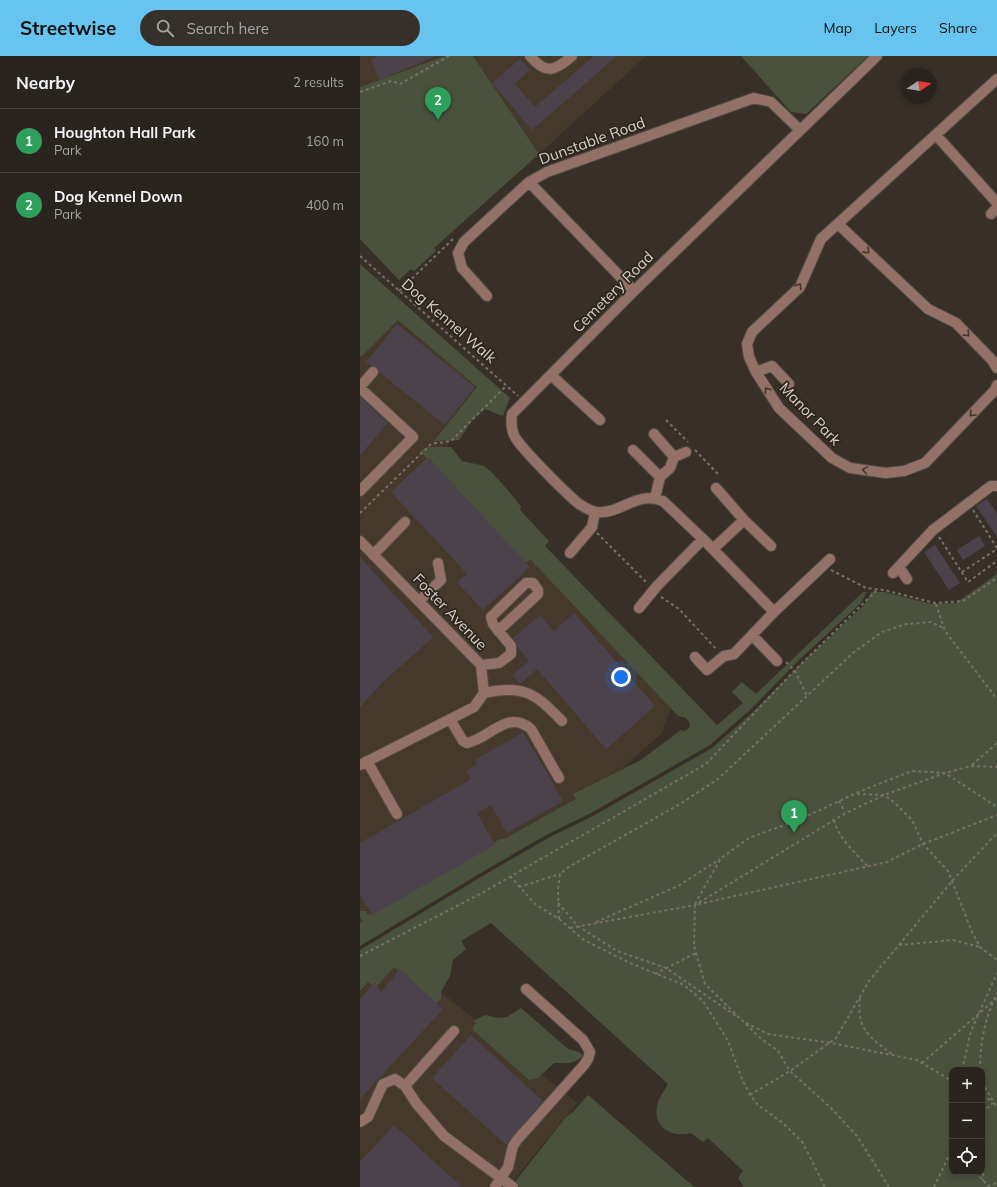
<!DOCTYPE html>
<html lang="en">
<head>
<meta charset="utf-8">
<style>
  body { margin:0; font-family:Mulish,sans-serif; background:#36302b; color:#f1f3f6 }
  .controls { position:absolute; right:12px; bottom:12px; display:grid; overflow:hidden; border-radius:8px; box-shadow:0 2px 6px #0003 }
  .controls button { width:36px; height:36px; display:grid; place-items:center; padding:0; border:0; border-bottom:1px solid #46413c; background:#2a241e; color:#f1f3f6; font:20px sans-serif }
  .compass { position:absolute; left:541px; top:12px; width:36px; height:36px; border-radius:50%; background:#2a241e; box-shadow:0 2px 6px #0003; rotate:78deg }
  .you { position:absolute; left:261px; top:621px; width:14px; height:14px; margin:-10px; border:3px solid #fff; border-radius:50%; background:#1a73e8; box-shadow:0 0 0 6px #1a73e833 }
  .badge { display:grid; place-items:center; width:26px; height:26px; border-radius:50%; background:#67c4ef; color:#fff; font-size:13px; font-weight:700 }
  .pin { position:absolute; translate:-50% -33px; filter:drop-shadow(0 1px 2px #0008) }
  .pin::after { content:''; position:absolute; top:21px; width:14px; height:12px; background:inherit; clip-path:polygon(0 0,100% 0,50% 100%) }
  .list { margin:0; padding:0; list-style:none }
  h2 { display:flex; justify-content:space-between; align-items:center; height:52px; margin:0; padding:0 16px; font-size:17px }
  h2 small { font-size:13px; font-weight:400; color:#a5a4a4 }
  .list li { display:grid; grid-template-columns:26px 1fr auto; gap:12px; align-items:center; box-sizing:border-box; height:64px; padding:0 16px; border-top:1px solid #46413c }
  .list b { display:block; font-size:15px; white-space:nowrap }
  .list p { margin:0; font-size:13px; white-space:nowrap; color:#a5a4a4 }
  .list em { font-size:13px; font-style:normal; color:#a5a4a4 }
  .icon { flex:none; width:22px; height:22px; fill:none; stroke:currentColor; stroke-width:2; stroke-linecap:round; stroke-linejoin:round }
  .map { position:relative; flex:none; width:637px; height:1131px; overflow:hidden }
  header { display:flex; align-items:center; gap:24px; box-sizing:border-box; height:56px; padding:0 20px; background:#67c4ef; color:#111 }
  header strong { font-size:19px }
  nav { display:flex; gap:22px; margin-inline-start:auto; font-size:14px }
  .search { width:280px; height:36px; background:#36302b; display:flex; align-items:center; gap:10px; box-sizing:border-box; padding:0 14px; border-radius:22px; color:#a5a4a4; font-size:15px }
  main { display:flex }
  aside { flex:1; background:#2a241e }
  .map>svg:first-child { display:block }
  .built { fill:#45392b }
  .green { fill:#4a523d; fill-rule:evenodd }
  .building { fill:#4c424b }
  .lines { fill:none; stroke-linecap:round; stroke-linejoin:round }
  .minor-casing { stroke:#544d45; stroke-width:12 }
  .path { stroke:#777069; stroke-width:2; stroke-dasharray:3 3; stroke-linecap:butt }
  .minor { stroke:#937166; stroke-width:10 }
  .oneway { stroke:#42352c }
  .labels { text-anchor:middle; stroke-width:3.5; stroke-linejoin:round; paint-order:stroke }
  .street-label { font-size:15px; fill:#d6d0cb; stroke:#2e261e }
</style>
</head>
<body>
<header>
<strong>Streetwise</strong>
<div class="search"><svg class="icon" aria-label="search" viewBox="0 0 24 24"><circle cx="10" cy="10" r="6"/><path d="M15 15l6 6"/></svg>Search here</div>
<nav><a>Map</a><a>Layers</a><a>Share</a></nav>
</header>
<main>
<aside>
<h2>Nearby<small>2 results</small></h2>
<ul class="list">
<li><span class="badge" style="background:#2e9e5b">1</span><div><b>Houghton Hall Park</b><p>Park</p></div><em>160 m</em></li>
<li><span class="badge" style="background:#2e9e5b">2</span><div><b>Dog Kennel Down</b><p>Park</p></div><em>400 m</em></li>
</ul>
</aside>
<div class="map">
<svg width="637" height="1131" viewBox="0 0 637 1131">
  <rect width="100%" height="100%" fill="#383028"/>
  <path class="built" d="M0 0H85L0 31Z
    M113 0H286L179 98Z
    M30 255 125 327 82 399 314 642 302 677 200 767 0 874V296Z
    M42 904 217 1047 148 1131H0V923Z"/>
  <path class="green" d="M85 0H113L179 98 74 192 76 195 54 215 51 213 39 224 0 183V31Z
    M381 0H508L446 58 431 56Z
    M0 208 150 342 143 360 125 353 112 364 99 384 74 385 117 331 38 264 2 300H0Z
    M68 391H91L102 405C109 407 118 408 124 410 130 413 157 444 161 451L160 454 189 485 185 490 357 669 383 647 372 636 382 626 396 638 503 536H507L500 548 441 602 391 653 350 689 231 757 188 778 129 812 0 890V867L3 866 0 861V855H6L8 859 140 783H144L216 743 213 738 281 704 321 674 325 675 329 672 330 667 326 662 318 660 170 503 164 509 60 395Z
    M637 518V1131H384L378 1122 383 1115 348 1082 343 1086 331 1077C312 1082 293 1072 297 1050 299 1041 304 1035 308 1028L131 867 101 885 106 893 93 904 90 920 81 936V943L76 948 34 911 15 932 8 926 0 935V894L131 815 190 781 233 760 352 692 393 656 444 605 503 550 508 544 511 536H525L571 548 596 547ZM592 1014H622V1116H592Z
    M161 952 208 993 219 996 223 1000C214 1009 205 1007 194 1007L178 1022 169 1024 112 973 116 967 113 965 125 959 138 962 147 961Z
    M228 1039 326 1124 335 1131H151L206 1061 213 1056Z"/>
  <path class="building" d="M19 0H76L19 24 11 3Z
    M234 0H257L172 74 132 27 160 3 170 14 155 28 175 51Z
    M37 268 115 331 85 369 19 316 17 311 11 310 6 306Z
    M0 341 28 367 0 399Z
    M68 401 170 511 123 554 97 526 107 518 31 436Z
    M627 443 637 457V481L616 450Z
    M619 480 625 490 603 504 597 494Z
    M575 489 600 527 589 534 564 496Z
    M0 501 73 581 22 627 0 651Z
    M214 557 295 650 246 693 177 613 160 628 152 619 169 605 158 592 153 582 180 559 194 575Z
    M163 676 203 745 147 777 131 749 117 757 135 789 12 859 0 839V787L111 723 106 715 117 708 115 704Z
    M40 913 83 953 0 1043V943L15 926 21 936Z
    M111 979 183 1045 146 1089 72 1022Z
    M34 1069 102 1131H0V1106Z"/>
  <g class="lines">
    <defs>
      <path id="minor" d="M170 0C186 19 195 15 212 0
        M637 23 461 183 440 231 392 276 387 288 389 301 396 316 419 352 472 402 490 412 526 417 544 415 565 407 635 334 637 329
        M576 79 637 147
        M169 126 274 235
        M631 158 637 152
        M479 169 568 253 596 267 632 304 637 312
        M127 240 102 212 98 197 104 186 169 126 187 116 394 42 411 46 440 74
        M396 316 412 310 429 328
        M191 319 240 364
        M0 331 13 316
        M0 332 53 381 0 435
        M294 378 314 401
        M273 394 300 421
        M356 432 384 464 411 490
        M295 442 300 421 310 412 314 401 326 396
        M0 485 121 609 124 637 114 651 0 709
        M353 493 384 464
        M210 497 232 471 235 456
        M13 499 45 466
        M539 511 547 523
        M533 517 573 474 631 430H637
        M59 545 81 524 78 507
        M279 552 297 530 343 483
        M414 556 343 483 303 445C276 434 261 459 236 456 230 455 224 451 219 448 208 439 158 390 154 379 151 372 151 365 152 358L274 235 517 0
        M392 579 417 605
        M335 601 347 614 364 600 374 598 414 556 470 503
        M121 609 139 607 151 598V590L133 568 131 561 166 527H173L178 534V538L138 575
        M124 637C164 628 176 638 202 665
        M90 663 103 685 107 687C131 682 147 653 171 673L199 722
        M7 705 37 758
        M45 1030 94 975
        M0 1066 8 1061 23 1028 35 1023 45 1030 56 1047 84 1080 153 1131
        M135 1131 148 1111 153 1090 157 1084 224 1009 228 1003 230 996 223 984 166 933"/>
    </defs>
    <use href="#minor" class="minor-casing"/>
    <path class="path" d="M0 36 31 25 40 28 89 0
      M0 200 158 340
      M39 235 94 182
      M306 364 328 386
      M335 394 359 419
      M613 454 637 492
      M0 457 71 388 91 385 146 330
      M237 477 288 528
      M579 481 608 526 637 505
      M471 514 506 532 524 534 575 547 603 545 637 522
      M602 516 637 493
      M301 541 319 553 357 594
      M576 548 585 575 637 643
      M426 606 435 615 447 640
      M612 709 637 687
      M497 738 524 739 535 747 552 764 563 788 588 815 612 876 620 891 637 904
      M479 745 485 756
      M474 764C478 782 495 796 507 810
      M150 820 175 848 199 863 224 884 270 907 324 929 343 945 368 985 382 1023 390 1039 398 1049 424 1068 443 1087 465 1131
      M159 831 200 818
      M198 847 218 870 257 895 306 912 379 962
      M335 848 361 802 389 782 438 764 501 735 552 715 585 717 637 751
      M199 863 198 834 200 818 207 812 320 748 358 723 494 596 522 576 546 568 571 566 583 572
      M236 866 318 830 360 803
      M210 872 335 849 484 758 524 739 585 717 611 710 637 711
      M539 889 593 884 620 891
      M0 900 122 837 346 708 432 617 517 534
      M295 918 336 897
      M500 942C496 974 510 981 533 999
      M386 967 408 978 471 987 557 1004 592 1025
      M562 1007 637 942
      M602 1014 611 975 637 917
      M620 1014C620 986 625 962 637 937
      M622 1026 637 1052
      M390 1039 430 1015 476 982 509 925 593 824 637 777
      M622 1040 630 1044
      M622 1056 633 1047
      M622 1082 624 1084 623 1125
      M616 1116 628 1130 637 1127
      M529 1131 497 1080 472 1053 430 1015 418 995 399 981 345 928 334 890 335 849 527 806 563 788 637 759
      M574 1131 592 1093"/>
    <use href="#minor" class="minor"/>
  </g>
  <defs><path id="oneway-chevron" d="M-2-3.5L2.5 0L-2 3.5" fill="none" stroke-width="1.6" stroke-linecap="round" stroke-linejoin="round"/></defs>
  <g class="oneway">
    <use href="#oneway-chevron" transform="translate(507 195) rotate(44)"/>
    <use href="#oneway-chevron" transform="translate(439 230) rotate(-55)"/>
    <use href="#oneway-chevron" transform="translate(607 278) rotate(46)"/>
    <use href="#oneway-chevron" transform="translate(407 334) rotate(-124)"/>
    <use href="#oneway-chevron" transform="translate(612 358) rotate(134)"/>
    <use href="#oneway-chevron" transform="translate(505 414) rotate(-171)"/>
  </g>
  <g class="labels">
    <g class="street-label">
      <text transform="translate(232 85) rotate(-20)" y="5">Dunstable Road</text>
      <text transform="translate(253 236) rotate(-45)" y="5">Cemetery Road</text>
      <text transform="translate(89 265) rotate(41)" y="5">Dog Kennel Walk</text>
      <text transform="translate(450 358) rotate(46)" y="5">Manor Park</text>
      <text transform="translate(90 556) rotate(46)" y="5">Foster Avenue</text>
    </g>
  </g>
</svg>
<div class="controls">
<button>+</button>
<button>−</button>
<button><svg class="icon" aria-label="locate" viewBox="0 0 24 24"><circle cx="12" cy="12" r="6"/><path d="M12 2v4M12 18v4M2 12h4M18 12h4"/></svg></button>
</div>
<svg class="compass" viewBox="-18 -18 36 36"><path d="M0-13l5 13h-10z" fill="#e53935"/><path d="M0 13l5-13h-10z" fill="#a5a4a4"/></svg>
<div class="you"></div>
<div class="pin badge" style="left:434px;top:777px;background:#2e9e5b">1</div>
<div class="pin badge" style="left:78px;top:64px;background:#2e9e5b">2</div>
</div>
</main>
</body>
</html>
